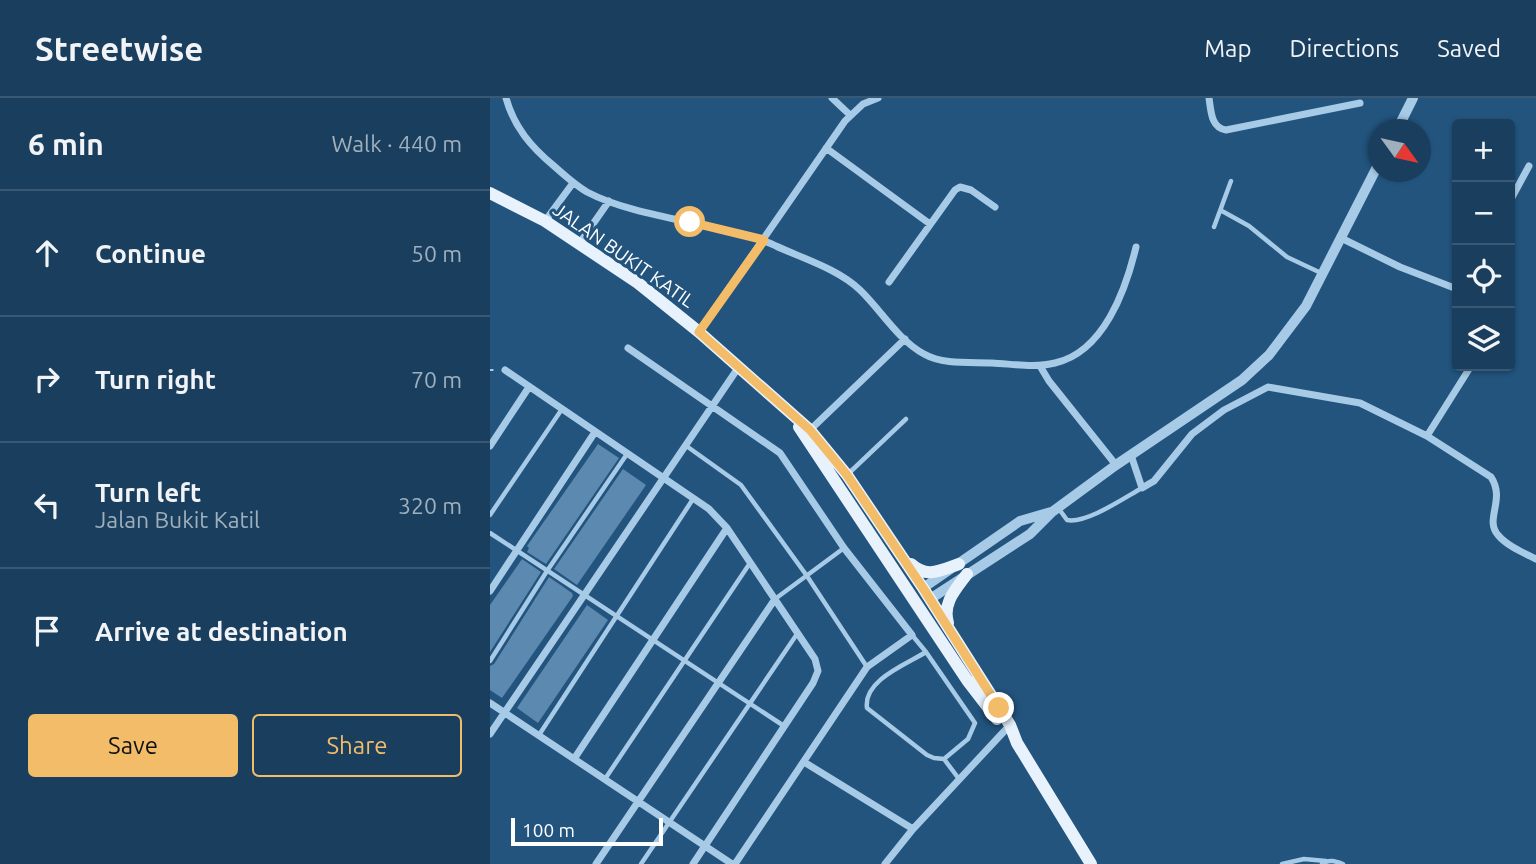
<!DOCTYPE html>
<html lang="en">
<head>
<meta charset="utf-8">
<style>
  body { margin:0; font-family:Ubuntu,sans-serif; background:#274a67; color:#f1f3f6 }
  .controls { position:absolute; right:21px; top:21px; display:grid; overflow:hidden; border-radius:7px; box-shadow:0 2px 5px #0004 }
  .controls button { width:63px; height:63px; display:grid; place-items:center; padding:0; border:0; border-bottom:2px solid #385873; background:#1a3f5e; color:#f1f3f6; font:35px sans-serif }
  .compass { position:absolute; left:878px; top:21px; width:63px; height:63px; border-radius:50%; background:#1a3f5e; box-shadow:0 2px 5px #0004; rotate:123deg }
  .scale { position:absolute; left:21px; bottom:18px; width:152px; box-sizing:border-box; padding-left:7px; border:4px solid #fff; border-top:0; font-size:19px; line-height:24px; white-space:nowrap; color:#fff; -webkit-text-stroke:5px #22547e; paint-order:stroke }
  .stop { position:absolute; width:21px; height:21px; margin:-16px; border:5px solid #f2bc69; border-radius:50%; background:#fff }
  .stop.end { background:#f2bc69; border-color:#fff; box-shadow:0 2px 7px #0008 }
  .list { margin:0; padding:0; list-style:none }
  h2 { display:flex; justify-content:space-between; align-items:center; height:91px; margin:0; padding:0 28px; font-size:30px }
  h2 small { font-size:23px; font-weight:400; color:#9fafbc }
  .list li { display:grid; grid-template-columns:46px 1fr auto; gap:21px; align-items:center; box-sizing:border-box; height:126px; padding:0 28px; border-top:2px solid #385873 }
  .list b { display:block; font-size:26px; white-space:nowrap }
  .list p { margin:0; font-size:23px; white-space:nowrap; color:#9fafbc }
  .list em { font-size:23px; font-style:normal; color:#9fafbc }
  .actions { display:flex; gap:14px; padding:21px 28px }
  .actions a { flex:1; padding:16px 0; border:2px solid #f2bc69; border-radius:7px; text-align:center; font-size:24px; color:#f2bc69 }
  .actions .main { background:#f2bc69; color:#111 }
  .icon { flex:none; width:38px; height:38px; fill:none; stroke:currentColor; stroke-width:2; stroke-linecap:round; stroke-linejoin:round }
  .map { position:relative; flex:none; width:1046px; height:766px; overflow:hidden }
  header { display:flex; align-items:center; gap:42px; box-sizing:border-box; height:98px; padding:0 35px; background:#1a3f5e; border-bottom:2px solid #385873 }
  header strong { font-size:33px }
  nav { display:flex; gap:38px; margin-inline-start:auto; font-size:24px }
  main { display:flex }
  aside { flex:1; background:#1a3f5e }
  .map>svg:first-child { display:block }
  .building { fill:#5b89af }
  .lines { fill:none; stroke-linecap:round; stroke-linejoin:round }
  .path { stroke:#a7cae6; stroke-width:2; stroke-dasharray:3.5 5; stroke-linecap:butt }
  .service { stroke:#a7cae6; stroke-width:4.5 }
  .minor { stroke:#a7cae6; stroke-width:7 }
  .tertiary { stroke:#a7cae6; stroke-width:10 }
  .primary { stroke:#e8f2fd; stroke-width:12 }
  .route { stroke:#f2bc69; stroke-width:9 }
  .labels { text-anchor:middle; stroke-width:6; stroke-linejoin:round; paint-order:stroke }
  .street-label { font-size:19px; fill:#fff; stroke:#22547e }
</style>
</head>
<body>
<header>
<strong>Streetwise</strong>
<nav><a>Map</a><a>Directions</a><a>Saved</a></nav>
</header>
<main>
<aside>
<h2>6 min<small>Walk · 440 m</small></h2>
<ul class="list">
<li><svg class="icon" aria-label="ahead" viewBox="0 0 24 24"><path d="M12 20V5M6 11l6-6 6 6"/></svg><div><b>Continue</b></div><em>50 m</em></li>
<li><svg class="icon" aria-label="right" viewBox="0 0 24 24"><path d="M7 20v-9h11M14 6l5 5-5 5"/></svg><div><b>Turn right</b></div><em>70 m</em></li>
<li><svg class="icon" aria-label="left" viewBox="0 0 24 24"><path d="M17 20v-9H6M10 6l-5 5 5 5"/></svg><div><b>Turn left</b><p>Jalan Bukit Katil</p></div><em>320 m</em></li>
<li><svg class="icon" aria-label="arrive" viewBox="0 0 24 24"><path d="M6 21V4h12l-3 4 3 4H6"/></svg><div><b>Arrive at destination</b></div></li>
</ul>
<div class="actions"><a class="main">Save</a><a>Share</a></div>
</aside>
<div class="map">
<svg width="1046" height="766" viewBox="0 0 1046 766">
  <rect width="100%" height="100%" fill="#22547e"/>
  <path class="building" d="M108 346 129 360 56 466 37 454 39 450 37 448Z
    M133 371 156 387 87 487 64 471Z
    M32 461 51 474 0 554V507Z
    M59 479 82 495 83 498 12 600 0 592V568L4 566Z
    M97 507 118 522 48 625 27 610Z"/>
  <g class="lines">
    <path class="path" d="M0 272H7"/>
    <path class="service" d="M732 113 759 128 797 159 831 175
      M724 129 741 83
      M195 347 251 387 317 478 377 569
      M358 376 416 321
      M569 411 577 422C596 426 634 400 652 390
      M0 417 72 311
      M0 435 294 628
      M285 501 354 450
      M422 537 436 554 485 625 478 641 454 661 444 660 437 657 377 610C373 582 417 566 436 554
      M0 563 57 473 137 356
      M49 637 203 401
      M454 661 469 681
      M115 681 260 465
      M151 766 307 536
      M792 766 814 761 836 763
      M832 766C839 761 845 763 853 766"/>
    <path class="minor" d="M16 0C24 29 41 49 64 68 74 77 85 87 97 94 135 114 189 121 230 131 249 136 269 139 286 148 314 161 348 171 370 192 391 212 408 242 434 256 453 267 481 264 502 265 523 266 545 270 565 265 614 254 636 191 646 149
      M342 0 360 17
      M719 0C721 13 721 30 736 32L870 5
      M336 50 440 126
      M1020 103 1039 68
      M55 123 83 85
      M851 140 910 169 967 191
      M89 146 119 103
      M399 184 465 92 470 89 481 92 505 109
      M209 234 355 23 373 6 388 0
      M138 250 290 355 354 450 422 537 377 569 245 766
      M550 268 559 283 626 367
      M15 272 219 411 237 430 325 561 328 573 323 585 203 766
      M320 332 415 241
      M937 338 981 268
      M0 348 39 289
      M641 357 652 390 664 383 702 336 734 312 778 289 870 305 937 338 1001 379C1016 402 994 421 1008 437 1017 448 1034 455 1046 461
      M0 493 105 334
      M0 605 242 766
      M0 636 248 270
      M84 661 237 430
      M314 664 423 731
      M106 766 285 501
      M395 766 423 731 520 627"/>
    <path class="tertiary" d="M907 32 923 0
      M433 490 530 423 561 414
      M440 501 540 436 562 414 626 367 752 282 779 257 816 208 888 67"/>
    <path class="primary" d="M0 95 55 123 148 185 209 234 320 332 357 377 433 490 520 627 527 645 601 766
      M309 329 477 582 507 621
      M421 466C437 481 451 472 469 466
      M458 525C452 505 466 491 477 476"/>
  </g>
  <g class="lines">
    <path class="route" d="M200 124 274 142 209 234 320 332 357 377 433 490 509 610"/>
  </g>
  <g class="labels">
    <g class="street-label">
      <text transform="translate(134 157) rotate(35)" y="7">JALAN BUKIT KATIL</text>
    </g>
  </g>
</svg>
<div class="controls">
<button>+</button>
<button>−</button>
<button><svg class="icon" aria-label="locate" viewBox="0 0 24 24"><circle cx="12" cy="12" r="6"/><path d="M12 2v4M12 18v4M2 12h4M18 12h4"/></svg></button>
<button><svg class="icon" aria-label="layers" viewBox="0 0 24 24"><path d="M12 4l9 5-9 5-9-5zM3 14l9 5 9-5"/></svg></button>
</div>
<svg class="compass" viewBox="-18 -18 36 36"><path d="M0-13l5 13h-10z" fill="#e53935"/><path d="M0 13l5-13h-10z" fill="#9fafbc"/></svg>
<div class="scale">100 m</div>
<div class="stop" style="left:200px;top:124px"></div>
<div class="stop end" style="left:509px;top:610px"></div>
</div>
</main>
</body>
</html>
